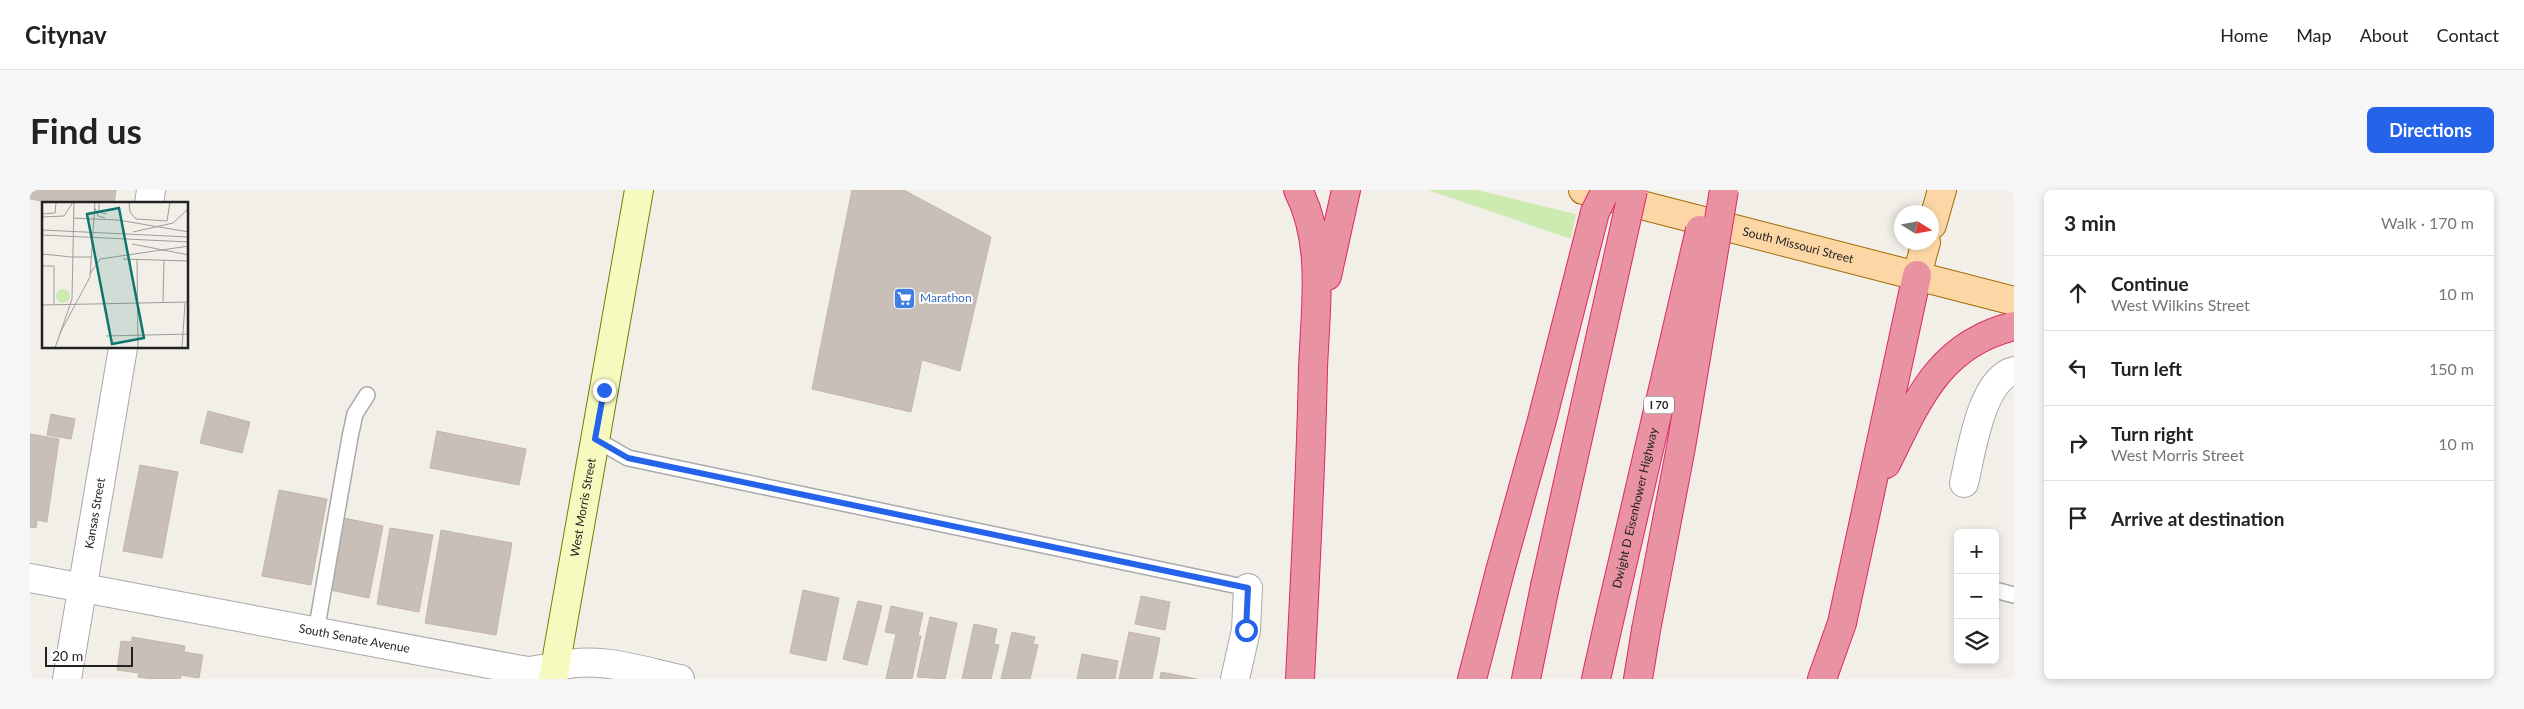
<!DOCTYPE html>
<html lang="en">
<head>
<meta charset="utf-8">
<style>
  body { margin:0; font-family:Lato,sans-serif; background:#f6f6f6; color:#222 }
  .controls { position:absolute; right:15px; bottom:15px; display:grid; overflow:hidden; border-radius:8px; box-shadow:0 2px 8px #0003 }
  .controls button { width:45px; height:45px; display:grid; place-items:center; padding:0; border:0; border-bottom:1px solid #e0e0e0; background:#fff; color:#222; font:25px sans-serif }
  .compass { position:absolute; left:1864px; top:15px; width:45px; height:45px; border-radius:50%; background:#fff; box-shadow:0 2px 8px #0003; rotate:101deg }
  .scale { position:absolute; left:15px; bottom:12px; width:88px; box-sizing:border-box; padding-left:5px; border:2px solid #222; border-top:0; font-size:14px; line-height:18px; white-space:nowrap; color:#222; -webkit-text-stroke:4px #fff; paint-order:stroke }
  .stop { position:absolute; width:15px; height:15px; margin:-11px; border:4px solid #2563eb; border-radius:50%; background:#fff }
  .stop.end { background:#2563eb; border-color:#fff; box-shadow:0 1px 5px #0008 }
  .list { margin:0; padding:0; list-style:none }
  h2 { display:flex; justify-content:space-between; align-items:center; height:65px; margin:0; padding:0 20px; font-size:21px }
  h2 small { font-size:16px; font-weight:400; color:#767676 }
  .list li { display:grid; grid-template-columns:32px 1fr auto; gap:15px; align-items:center; box-sizing:border-box; height:75px; padding:0 20px; border-top:1px solid #e0e0e0 }
  .list b { display:block; font-size:19px; white-space:nowrap }
  .list p { margin:0; font-size:16px; white-space:nowrap; color:#767676 }
  .list em { font-size:16px; font-style:normal; color:#767676 }
  .icon { flex:none; width:28px; height:28px; fill:none; stroke:currentColor; stroke-width:2; stroke-linecap:round; stroke-linejoin:round }
  .map { position:relative; flex:none; width:1984px; height:489px; overflow:hidden; border-radius:8px }
  header { display:flex; align-items:center; gap:30px; box-sizing:border-box; height:70px; padding:0 25px; background:#fff; border-bottom:1px solid #e0e0e0 }
  header strong { font-size:24px }
  nav { display:flex; gap:28px; margin-inline-start:auto; font-size:18px }
  .intro { display:flex; align-items:center; justify-content:space-between; box-sizing:border-box; height:120px; padding:0 30px }
  h1 { margin:0; font-size:35px }
  .button { padding:12px 22px; border-radius:8px; background:#2563eb; color:#fff; font-size:18px; font-weight:700 }
  main { display:flex; gap:30px; padding:0 30px }
  aside { flex:1; background:#fff; border-radius:8px; box-shadow:0 2px 8px #0003 }
  .map>svg:first-child { display:block }
  .grass { fill:#cdebb0 }
  .building { fill:#c7bfb8; stroke:#c4b6ab }
  .lines { fill:none; stroke-linecap:round; stroke-linejoin:round }
  .service-casing { stroke:#a9a9a9; stroke-width:18 }
  .minor-casing { stroke:#a9a9a9; stroke-width:30 }
  .tertiary-casing { stroke:#a9a9a9; stroke-width:30 }
  .secondary-casing { stroke:#707d05; stroke-width:30 }
  .primary-casing { stroke:#a06b00; stroke-width:30 }
  .motorway-casing { stroke:#dc2a67; stroke-width:30 }
  .service { stroke:#fff; stroke-width:15 }
  .minor { stroke:#fff; stroke-width:28 }
  .tertiary { stroke:#fff; stroke-width:28 }
  .secondary { stroke:#f7fabf; stroke-width:28 }
  .primary { stroke:#fcd6a4; stroke-width:28 }
  .motorway { stroke:#e892a2; stroke-width:28 }
  .motorway-bridge-casing { stroke:#dc2a67; stroke-width:30; stroke-linecap:butt }
  .motorway-bridge { stroke:#e892a2; stroke-width:28 }
  .route { stroke:#2563eb; stroke-width:6 }
  .labels { text-anchor:middle; stroke-width:4; stroke-linejoin:round; paint-order:stroke }
  .shield { fill:#fff; stroke:#646464; stroke-width:1 }
  .shield-label { font-size:11px; font-weight:bold; fill:#222 }
  .street-label { font-size:12px; fill:#222; stroke:#fff }
  .shop-label { font-size:12px; fill:#366cbe; stroke:#fff; text-anchor:start }
  .inset-road { fill:none; stroke:#9f9d99; stroke-width:1 }
  .view { fill:#0f766e; fill-opacity:0.15; stroke:#0f766e; stroke-width:2.5 }
  .inset-edge { fill:none; stroke:#222; stroke-width:2.5 }
</style>
</head>
<body>
<header>
<strong>Citynav</strong>
<nav><a>Home</a><a>Map</a><a>About</a><a>Contact</a></nav>
</header>
<div class="intro"><h1>Find us</h1><a class="button">Directions</a></div>
<main>
<div class="map">
<svg width="1984" height="489" viewBox="0 0 1984 489">
  <rect width="100%" height="100%" fill="#f2efe9"/>
  <path class="grass" d="M1398 0H1447L1546 24 1541 49Z"/>
  <path class="building" d="M0 0H86L84 14H31L0 9Z
    M822 0H874L961 47 930 181 892 170 881 222 782 199Z
    M178 221 220 232 212 263 170 253Z
    M21 224 45 229 41 249 17 245Z
    M407 241 496 259 489 295 400 278Z
    M0 244 29 249 17 332 7 330 6 338 0 337Z
    M110 275 148 282 132 368 93 361Z
    M249 300 297 309 281 395 232 386Z
    M314 328 353 336 339 408 300 400Z
    M360 338 403 345 389 422 347 414Z
    M411 340 482 353 466 445 395 433Z
    M773 400 809 408 796 471 760 463Z
    M1111 406 1140 412 1135 440 1105 434Z
    M828 411 852 416 837 475 813 469Z
    M861 416 893 423 888 446H891L882 489H856L866 444 855 442Z
    M900 427 927 433 915 489 887 487Z
    M944 434 967 439 964 454 969 455 961 489H932Z
    M982 442 1005 447 1003 454 1008 455 1000 489H971Z
    M1099 442 1130 448 1122 489H1089Z
    M102 447 155 456 154 462 173 465 169 488 151 485 150 489H122L108 487 109 483 87 480 91 451 102 452Z
    M1052 464 1088 471 1085 489H1047Z
    M1131 482 1167 489H1130Z"/>
  <g class="lines">
    <defs>
      <path id="service" d="M565 249 598 268 1218 398
        M1965 400 1984 405
        M286 442 320 247 325 224 337 205"/>
      <g id="minor">
        <path d="M119 14 121 0"/>
        <path d="M1934 293C1941 264 1951 189 1984 181"/>
        <path d="M525 477C567 465 608 480 650 489"/>
        <path id="s1" d="M37 489 93 158"/>
        <path d="M1205 489 1216 440 1218 398"/>
      </g>
      <g id="tertiary">
        <path id="s2" d="M0 388 486 479 499 481 525 477"/>
      </g>
      <g id="secondary">
        <path id="s3" d="M523 489 609 0"/>
      </g>
      <g id="primary">
        <path id="s4" d="M1553 0 1984 111"/>
        <path d="M1902 35 1912 0"/>
        <path d="M1887 85 1896 52"/>
      </g>
      <path id="motorway" d="M1268 0C1296 54 1285 120 1283 179 1281 282 1275 386 1270 489
        M1297 86 1316 0
        M1856 274C1887 211 1909 154 1984 136
        M1442 489 1470 381
        M1496 489 1515 396
        M1566 489 1579 431
        M1608 489 1616 440
        M1792 489 1812 433 1887 85"/>
    </defs>
    <use href="#service" class="service-casing"/>
    <use href="#minor" class="minor-casing"/>
    <use href="#tertiary" class="tertiary-casing"/>
    <use href="#secondary" class="secondary-casing"/>
    <use href="#primary" class="primary-casing"/>
    <use href="#motorway" class="motorway-casing"/>
    <use href="#service" class="service"/>
    <use href="#minor" class="minor"/>
    <use href="#tertiary" class="tertiary"/>
    <use href="#secondary" class="secondary"/>
    <use href="#primary" class="primary"/>
    <use href="#motorway" class="motorway"/>
    <defs>
      <g id="motorway-bridge">
        <path d="M1470 381 1512 230 1565 22 1576 0"/>
        <path d="M1515 396 1603 0"/>
        <path id="s5" d="M1579 431 1670 40"/>
        <path d="M1616 440 1651 257 1694 0"/>
      </g>
    </defs>
    <use href="#motorway-bridge" class="motorway-bridge-casing"/>
    <use href="#motorway-bridge" class="motorway-bridge"/>
  </g>
  <g class="lines">
    <path class="route" d="M574 200 565 249 598 268 1218 398 1216 440"/>
  </g>
  <defs>
    <symbol id="supermarket-square" viewBox="-11 -11 22 22"><rect x="-9" y="-9" width="18" height="18" rx="4" fill="#3f7fe0" stroke="#fff"/><path d="M-6-5.5h2.5l.6 2H6L4.5 2H-2.5L-4.4-4H-6ZM-1.5 3.2a1.3 1.3 0 1 0 .1 0ZM3 3.2a1.3 1.3 0 1 0 .1 0Z" fill="#fff"/></symbol>
  </defs>
  <g fill-rule="evenodd">
    <use href="#supermarket-square" x="862" y="96" width="25" height="25"/>
  </g>
  <g class="labels">
    <rect class="shield" x="1614" y="206.5" width="30" height="17" rx="4"/>
    <g class="shield-label">
      <text x="1629" y="219">I 70</text>
    </g>
    <g class="street-label">
      <text dy="4" stroke="none"><textPath href="#s4" startOffset="222">South Missouri Street</textPath></text>
      <text dy="4" stroke="none"><textPath href="#s5" startOffset="116">Dwight D Eisenhower Highway</textPath></text>
      <text dy="4" stroke="none"><textPath href="#s3" startOffset="174">West Morris Street</textPath></text>
      <text dy="4" stroke="none"><textPath href="#s1" startOffset="168">Kansas Street</textPath></text>
      <text dy="4" stroke="none"><textPath href="#s2" startOffset="330">South Senate Avenue</textPath></text>
    </g>
    <g class="shop-label">
      <text x="890" y="112">Marathon</text>
    </g>
  </g>
  <g transform="translate(12 12)">
    <rect width="146" height="146" fill="#f2efe9"/>
    <path d="M14 94a7 7 0 1 1 14 0a7 7 0 1 1-14 0Z" fill="#cdebb0"/>
    <path class="inset-road" d="M57 0V10L65 12M87 0 88 10 94 17 125 19 128 0M53 6 56 14 63 16M0 12 13 11 14 0M0 15 22 14 31 0M31 16 52 17M52 17 76 18 147 30M0 28 147 35M91 30 131 21 147 6M0 33 147 40M90 42 147 53M0 52 30 55M30 55H50M81 57 147 59M95 57 96 146M0 64H12V103M48 72 58 57 147 44M121 101 122 58M0 103 147 100M17 133 48 75 53 0M64 134 147 132M13 146 30 97 32 0M140 146 143 101"/>
    <path class="view" d="M77 6 102 136 70 142 45 12Z"/>
    <rect width="146" height="146" class="inset-edge"/>
  </g>
</svg>
<div class="controls">
<button>+</button>
<button>−</button>
<button><svg class="icon" aria-label="layers" viewBox="0 0 24 24"><path d="M12 4l9 5-9 5-9-5zM3 14l9 5 9-5"/></svg></button>
</div>
<svg class="compass" viewBox="-18 -18 36 36"><path d="M0-13l5 13h-10z" fill="#e53935"/><path d="M0 13l5-13h-10z" fill="#767676"/></svg>
<div class="scale">20 m</div>
<div class="stop" style="left:1216px;top:440px"></div>
<div class="stop end" style="left:574px;top:200px"></div>
</div>
<aside>
<h2>3 min<small>Walk · 170 m</small></h2>
<ul class="list">
<li><svg class="icon" aria-label="ahead" viewBox="0 0 24 24"><path d="M12 20V5M6 11l6-6 6 6"/></svg><div><b>Continue</b><p>West Wilkins Street</p></div><em>10 m</em></li>
<li><svg class="icon" aria-label="left" viewBox="0 0 24 24"><path d="M17 20v-9H6M10 6l-5 5 5 5"/></svg><div><b>Turn left</b></div><em>150 m</em></li>
<li><svg class="icon" aria-label="right" viewBox="0 0 24 24"><path d="M7 20v-9h11M14 6l5 5-5 5"/></svg><div><b>Turn right</b><p>West Morris Street</p></div><em>10 m</em></li>
<li><svg class="icon" aria-label="arrive" viewBox="0 0 24 24"><path d="M6 21V4h12l-3 4 3 4H6"/></svg><div><b>Arrive at destination</b></div></li>
</ul>
</aside>
</main>
</body>
</html>
